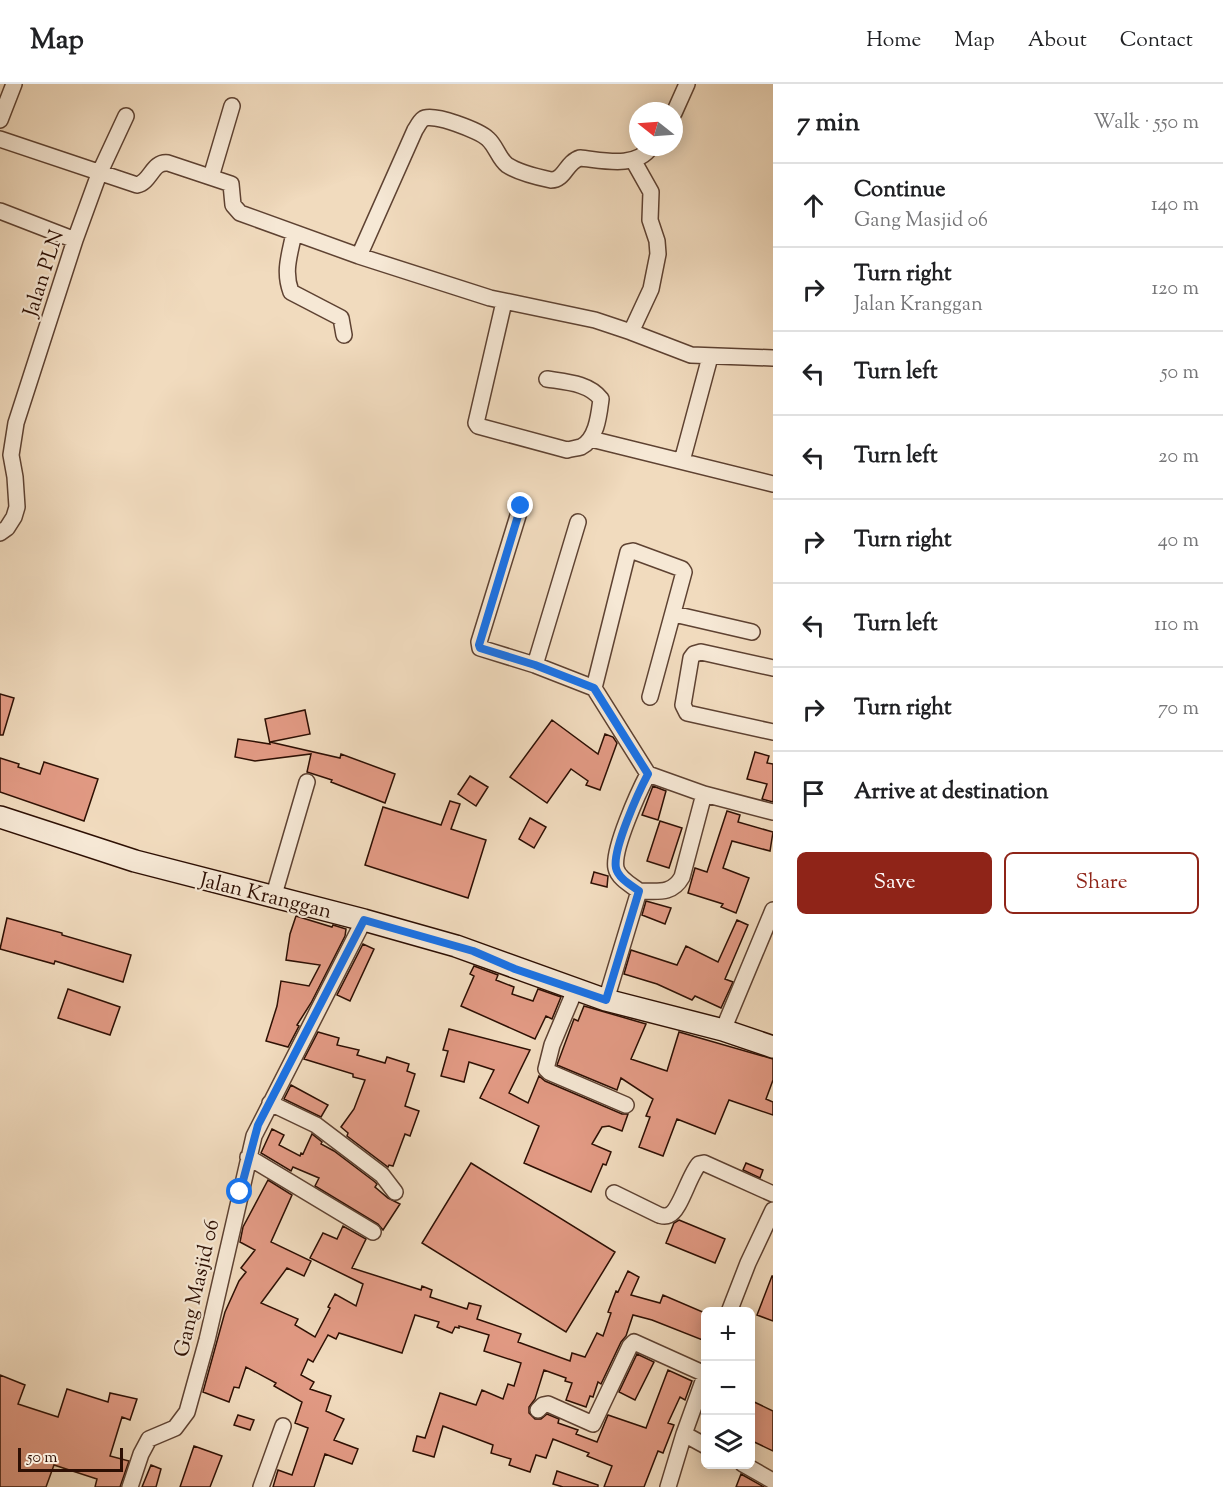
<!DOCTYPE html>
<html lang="en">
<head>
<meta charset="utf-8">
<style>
  body { margin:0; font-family:"Sorts Mill Goudy",serif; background:#f6f6f6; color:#202124 }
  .controls { position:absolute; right:18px; bottom:18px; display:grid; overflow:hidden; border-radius:9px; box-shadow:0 3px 15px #0003 }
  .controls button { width:54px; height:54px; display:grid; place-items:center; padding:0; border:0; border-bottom:2px solid #e0e0e0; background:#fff; color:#202124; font:30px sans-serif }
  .compass { position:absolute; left:629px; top:18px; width:54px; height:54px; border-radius:50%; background:#fff; box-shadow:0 3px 15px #0003; rotate:287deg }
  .scale { position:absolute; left:18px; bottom:15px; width:105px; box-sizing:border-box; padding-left:6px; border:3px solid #2d0f03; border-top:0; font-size:16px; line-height:21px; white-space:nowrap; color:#2d0f03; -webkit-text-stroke:4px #f6e8d5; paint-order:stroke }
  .stop { position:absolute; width:18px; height:18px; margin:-14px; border:4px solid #1a73e8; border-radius:50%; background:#fff }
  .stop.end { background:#1a73e8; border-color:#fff; box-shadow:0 2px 6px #0008 }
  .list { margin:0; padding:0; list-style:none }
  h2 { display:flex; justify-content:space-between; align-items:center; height:78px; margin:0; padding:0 24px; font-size:26px }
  h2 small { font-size:20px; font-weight:400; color:#757577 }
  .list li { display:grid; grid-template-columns:39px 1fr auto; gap:18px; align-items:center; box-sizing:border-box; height:84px; padding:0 24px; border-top:2px solid #e0e0e0 }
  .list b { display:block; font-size:22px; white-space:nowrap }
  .list p { margin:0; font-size:20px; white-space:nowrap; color:#757577 }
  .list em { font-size:20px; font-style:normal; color:#757577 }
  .actions { display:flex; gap:12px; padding:18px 24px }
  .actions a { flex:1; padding:14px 0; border:2px solid #8f2418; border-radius:9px; text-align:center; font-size:21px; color:#8f2418 }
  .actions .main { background:#8f2418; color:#fff }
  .icon { flex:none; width:33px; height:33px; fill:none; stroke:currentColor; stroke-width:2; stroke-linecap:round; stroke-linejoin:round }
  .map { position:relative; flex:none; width:773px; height:1403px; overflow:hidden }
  header { display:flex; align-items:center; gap:36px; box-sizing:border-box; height:84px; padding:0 30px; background:#fff; border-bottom:2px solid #e0e0e0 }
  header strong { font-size:28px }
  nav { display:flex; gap:33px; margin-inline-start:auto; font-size:21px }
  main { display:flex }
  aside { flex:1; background:#fff }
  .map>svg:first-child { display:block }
  .building { fill:#e29a84; stroke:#2d0f03; stroke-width:1.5 }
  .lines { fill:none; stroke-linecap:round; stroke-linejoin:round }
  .minor-casing { stroke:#5e4232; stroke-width:18 }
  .secondary-casing { stroke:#2d0f03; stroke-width:24 }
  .minor { stroke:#f6e8d5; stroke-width:15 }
  .secondary { stroke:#f6e8d5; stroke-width:21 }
  .route { stroke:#1a73e8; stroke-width:8 }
  .labels { text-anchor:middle; stroke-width:4.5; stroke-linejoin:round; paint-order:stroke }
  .street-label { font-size:21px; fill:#2d0f03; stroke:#f6e8d5 }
</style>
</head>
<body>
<header>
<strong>Map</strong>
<nav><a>Home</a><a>Map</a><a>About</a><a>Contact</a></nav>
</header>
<main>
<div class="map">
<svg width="773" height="1403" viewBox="0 0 773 1403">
  <rect width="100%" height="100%" fill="#f1dbbe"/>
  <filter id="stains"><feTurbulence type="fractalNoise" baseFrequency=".00333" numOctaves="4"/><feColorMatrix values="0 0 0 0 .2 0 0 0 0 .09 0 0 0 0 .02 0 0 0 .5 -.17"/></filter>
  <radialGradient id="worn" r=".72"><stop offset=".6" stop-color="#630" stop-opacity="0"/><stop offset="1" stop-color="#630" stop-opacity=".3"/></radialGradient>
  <path class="building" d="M0 610 14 614 3 651H0Z
    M305 626 310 650 270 658 340 674 341 670 395 690 385 719 331 698 332 696 307 688 311 670 255 677 235 673 238 655 270 660 265 635Z
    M552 636 598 670 605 650 613 653 617 659 600 706 586 701 588 697 571 685 547 719 510 693Z
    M755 668 769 672 767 679 773 680V718L762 715 767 700 747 695Z
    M0 674 19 680 18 683 40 690 44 678 98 695 84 737 0 708Z
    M470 692 488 703 476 722 458 710Z
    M653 702 666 707 658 736 642 731Z
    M450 717 460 720 451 745 486 756 468 814 365 781 383 723 441 741Z
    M727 727 740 731 738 738 773 748 770 767 732 757 723 784 749 794 736 829 721 823 723 820 688 809 695 784 707 788Z
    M530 734 546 743 534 764 519 755Z
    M660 737 682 744 669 784 647 777Z
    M594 788 608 792 607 803 591 799Z
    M646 817 671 824 665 840 642 831Z
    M296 832 332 843 333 841 346 845 345 852 311 919 297 941 299 942 288 963 266 957 277 922 281 897 309 902 320 881 286 876 290 850Z
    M7 834 62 849V851L131 871 123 898 55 877 54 880 0 865Z
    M737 836 748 841 725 895 733 898 721 924 695 912 692 916 657 900 624 890 631 866 677 881 686 862 718 878Z
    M363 860 374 865 350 917 337 911Z
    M474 882 498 891 496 896 514 903 512 910 533 917 538 905 561 913 552 935 546 932 535 955 461 922 474 892 470 890Z
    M68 905 120 923 110 951 58 934Z
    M584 922 646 940 631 975 667 987 679 948 773 975V996L766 1015 773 1018V1031L729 1016 715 1050 677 1035 663 1072 639 1063 650 1033 646 1032 653 1015 621 994 617 1006 557 981 574 935 578 937Z
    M449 945 530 966 509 1009 528 1019 539 992 545 997 622 1030H628L622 1047 609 1042 602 1043 592 1060 611 1068 606 1081 603 1080 591 1108 524 1079 539 1042 480 1014 494 986 469 978 464 998 441 992 448 967 443 966Z
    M318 948 339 954 337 961 359 966 357 971 385 979 387 973 409 980 407 987 415 990 405 1022 419 1027 410 1052 405 1050 393 1082 389 1081 388 1083 347 1052 348 1049 341 1043 354 1025 365 996 353 993V990L304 975Z
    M291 1001 328 1021 321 1033 284 1015Z
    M272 1045 284 1051 279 1061 300 1072 301 1069 303 1070 312 1050 322 1058 321 1060 334 1067 375 1098 377 1100 375 1103 388 1114 400 1120 383 1146 378 1140 315 1102 319 1094 293 1083 291 1087 261 1069Z
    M471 1079 615 1168 566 1248 422 1159Z
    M746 1079 763 1086 760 1094 743 1086Z
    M268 1096 292 1111 271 1158 311 1177 304 1192 287 1184 261 1219 298 1235 295 1241 315 1253 330 1224 328 1223 335 1210 356 1222 363 1200 310 1174 323 1149 337 1155 343 1142 366 1155 352 1184 421 1206 422 1202 432 1206 430 1213 467 1225 469 1219 481 1222 477 1235 521 1250 518 1258 570 1277 572 1269 585 1273 597 1249 603 1252 611 1229 608 1228 616 1207 618 1208 628 1187 639 1193 631 1211 660 1219 663 1211 705 1229V1257L652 1236 633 1231 626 1252 621 1258 601 1300 598 1298 593 1313 590 1312 586 1323 566 1316 572 1299 565 1297 566 1294 544 1286 535 1315 529 1323V1329L535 1335H541L547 1330 559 1335 558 1339 578 1346 576 1350 597 1358 608 1331 646 1344 668 1286 692 1297 685 1316 680 1313 668 1339 674 1341 663 1369 658 1367 644 1403H604L612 1382 587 1372 589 1369 553 1355 546 1374 536 1371 530 1388 509 1381 511 1375 491 1369 493 1361 443 1342 434 1373 413 1367 417 1352 425 1354 440 1309 476 1321 482 1306 503 1315 508 1300 514 1302 521 1279 484 1267 489 1251 459 1242V1244L455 1243 452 1249 437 1243 439 1238 415 1231 402 1269 339 1249 336 1255 328 1251 313 1278 308 1275 301 1291 314 1298 310 1305 331 1312 326 1327 344 1335 334 1356 358 1365 352 1380 325 1370 314 1403H273L278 1386 292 1391 308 1344 295 1339 302 1318 274 1302 276 1299 246 1283 239 1304 234 1303 229 1318 203 1308 225 1228 239 1197 246 1188 241 1184 255 1166 240 1158 243 1143Z
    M679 1136 725 1155 715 1179 666 1159 674 1139Z
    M772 1192H773V1237L757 1231Z
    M637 1270 654 1278 635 1316 619 1308Z
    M0 1291 25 1301 18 1320 58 1333 67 1305 108 1318 110 1309 137 1315 130 1336 122 1333 110 1372 129 1377 120 1403H95L97 1395 54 1381 46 1403H0Z
    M750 1316 773 1327V1367L750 1356Z
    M238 1331 254 1336 250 1346 234 1341Z
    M194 1362 222 1372 210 1403H180Z
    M151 1381 161 1385 156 1403H142Z
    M557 1387 598 1401V1403H563L553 1400Z
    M741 1390 764 1403H736Z"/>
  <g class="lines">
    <defs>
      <path id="minor" d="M674 29 687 0
        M0 36 14 0
        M0 55 137 101C151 98 152 77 168 79L231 100 233 121 240 129 359 172 490 214 595 236 631 248 691 271 773 274
        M211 93 232 22
        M0 127 75 156
        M294 149C290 170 283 187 291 208L341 234 344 251
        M359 172 415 46C417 43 420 37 423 35 432 28 480 47 488 55 496 62 499 75 507 81 519 89 537 93 551 96 565 96 566 78 580 74 602 76 636 85 651 63
        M504 218 476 339 478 342 567 366C571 365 577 364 581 363 597 355 599 330 601 315 589 299 566 298 547 295
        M631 248 651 205 658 170 657 157 650 136 651 108 633 76
        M591 355 773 400
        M682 377 710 273
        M521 422 479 558 480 564 535 581 594 604 648 690 704 710 682 793C672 811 657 807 639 807
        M0 449 7 444 14 433 17 423 15 393 11 371 16 339 75 156 99 90 126 32
        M674 530 752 548
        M535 581 578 438
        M773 584 701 568 694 570 691 574 683 621 687 629 773 648
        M594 604 628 468 633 467 682 485 684 488 650 613
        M704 710 773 728
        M273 814 307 698
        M575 906 552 961 546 985 549 988 626 1021
        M606 916 639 807C631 801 618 794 616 784 612 766 639 707 648 690
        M723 946 773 826
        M270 1019 316 1041 382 1091 395 1108
        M248 1073 373 1148
        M614 1109 659 1131C663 1132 665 1133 669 1131 680 1127 689 1091 699 1080L704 1079 773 1110
        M729 1228 748 1179 773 1126
        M538 1326 543 1321 548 1320 593 1340 630 1262 634 1258 705 1290
        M684 1350 706 1362
        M743 1380 773 1397
        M130 1403 141 1370 149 1355 175 1344 187 1328 207 1256 254 1052 364 836
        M261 1403 283 1342
        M668 1403 684 1350 706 1289"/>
      <path id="secondary" d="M0 733 135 777 364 836 456 862 606 916 723 946 773 963"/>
    </defs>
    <use href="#minor" class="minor-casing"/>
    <use href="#secondary" class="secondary-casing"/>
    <use href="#minor" class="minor"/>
    <use href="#secondary" class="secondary"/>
  </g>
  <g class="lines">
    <path class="route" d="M240 1108 258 1041 364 836 473 867 515 885 606 916 639 807C631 801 618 794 616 784 612 766 639 707 648 690L594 604 535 581 480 564 479 561 521 422"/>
  </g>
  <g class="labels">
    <g class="street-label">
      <text transform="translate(43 189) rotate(-72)" y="7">Jalan PLN</text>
      <text transform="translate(266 811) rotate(14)" y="7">Jalan Kranggan</text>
      <text transform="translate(196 1204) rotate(-77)" y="7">Gang Masjid 06</text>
    </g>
  </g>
  <rect width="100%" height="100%" filter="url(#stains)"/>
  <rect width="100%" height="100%" fill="url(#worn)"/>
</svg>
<div class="controls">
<button>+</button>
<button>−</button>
<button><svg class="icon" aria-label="layers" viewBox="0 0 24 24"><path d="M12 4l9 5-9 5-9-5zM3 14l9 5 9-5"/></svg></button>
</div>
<svg class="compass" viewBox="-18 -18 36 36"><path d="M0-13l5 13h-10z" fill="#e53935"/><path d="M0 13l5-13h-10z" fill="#757577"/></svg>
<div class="scale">50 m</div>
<div class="stop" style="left:240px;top:1108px"></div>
<div class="stop end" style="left:521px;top:422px"></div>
</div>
<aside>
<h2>7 min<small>Walk · 550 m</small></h2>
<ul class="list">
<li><svg class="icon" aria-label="ahead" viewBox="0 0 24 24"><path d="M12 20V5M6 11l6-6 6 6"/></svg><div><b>Continue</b><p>Gang Masjid 06</p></div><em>140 m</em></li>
<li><svg class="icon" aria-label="right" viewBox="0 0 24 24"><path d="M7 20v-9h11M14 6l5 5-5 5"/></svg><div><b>Turn right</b><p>Jalan Kranggan</p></div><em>120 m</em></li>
<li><svg class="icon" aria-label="left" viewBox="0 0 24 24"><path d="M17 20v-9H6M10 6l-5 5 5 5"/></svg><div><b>Turn left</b></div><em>50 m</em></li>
<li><svg class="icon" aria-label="left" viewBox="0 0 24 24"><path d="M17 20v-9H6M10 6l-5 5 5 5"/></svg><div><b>Turn left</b></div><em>20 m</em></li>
<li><svg class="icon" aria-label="right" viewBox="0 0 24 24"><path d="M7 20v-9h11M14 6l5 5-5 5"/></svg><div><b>Turn right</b></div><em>40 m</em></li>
<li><svg class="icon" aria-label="left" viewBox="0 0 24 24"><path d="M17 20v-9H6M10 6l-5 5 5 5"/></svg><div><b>Turn left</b></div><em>110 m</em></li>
<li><svg class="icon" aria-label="right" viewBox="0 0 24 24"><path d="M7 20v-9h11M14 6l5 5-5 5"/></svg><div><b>Turn right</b></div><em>70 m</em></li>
<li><svg class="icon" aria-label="arrive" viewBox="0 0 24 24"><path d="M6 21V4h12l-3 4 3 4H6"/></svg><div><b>Arrive at destination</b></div></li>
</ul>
<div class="actions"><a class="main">Save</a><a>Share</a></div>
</aside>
</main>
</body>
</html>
